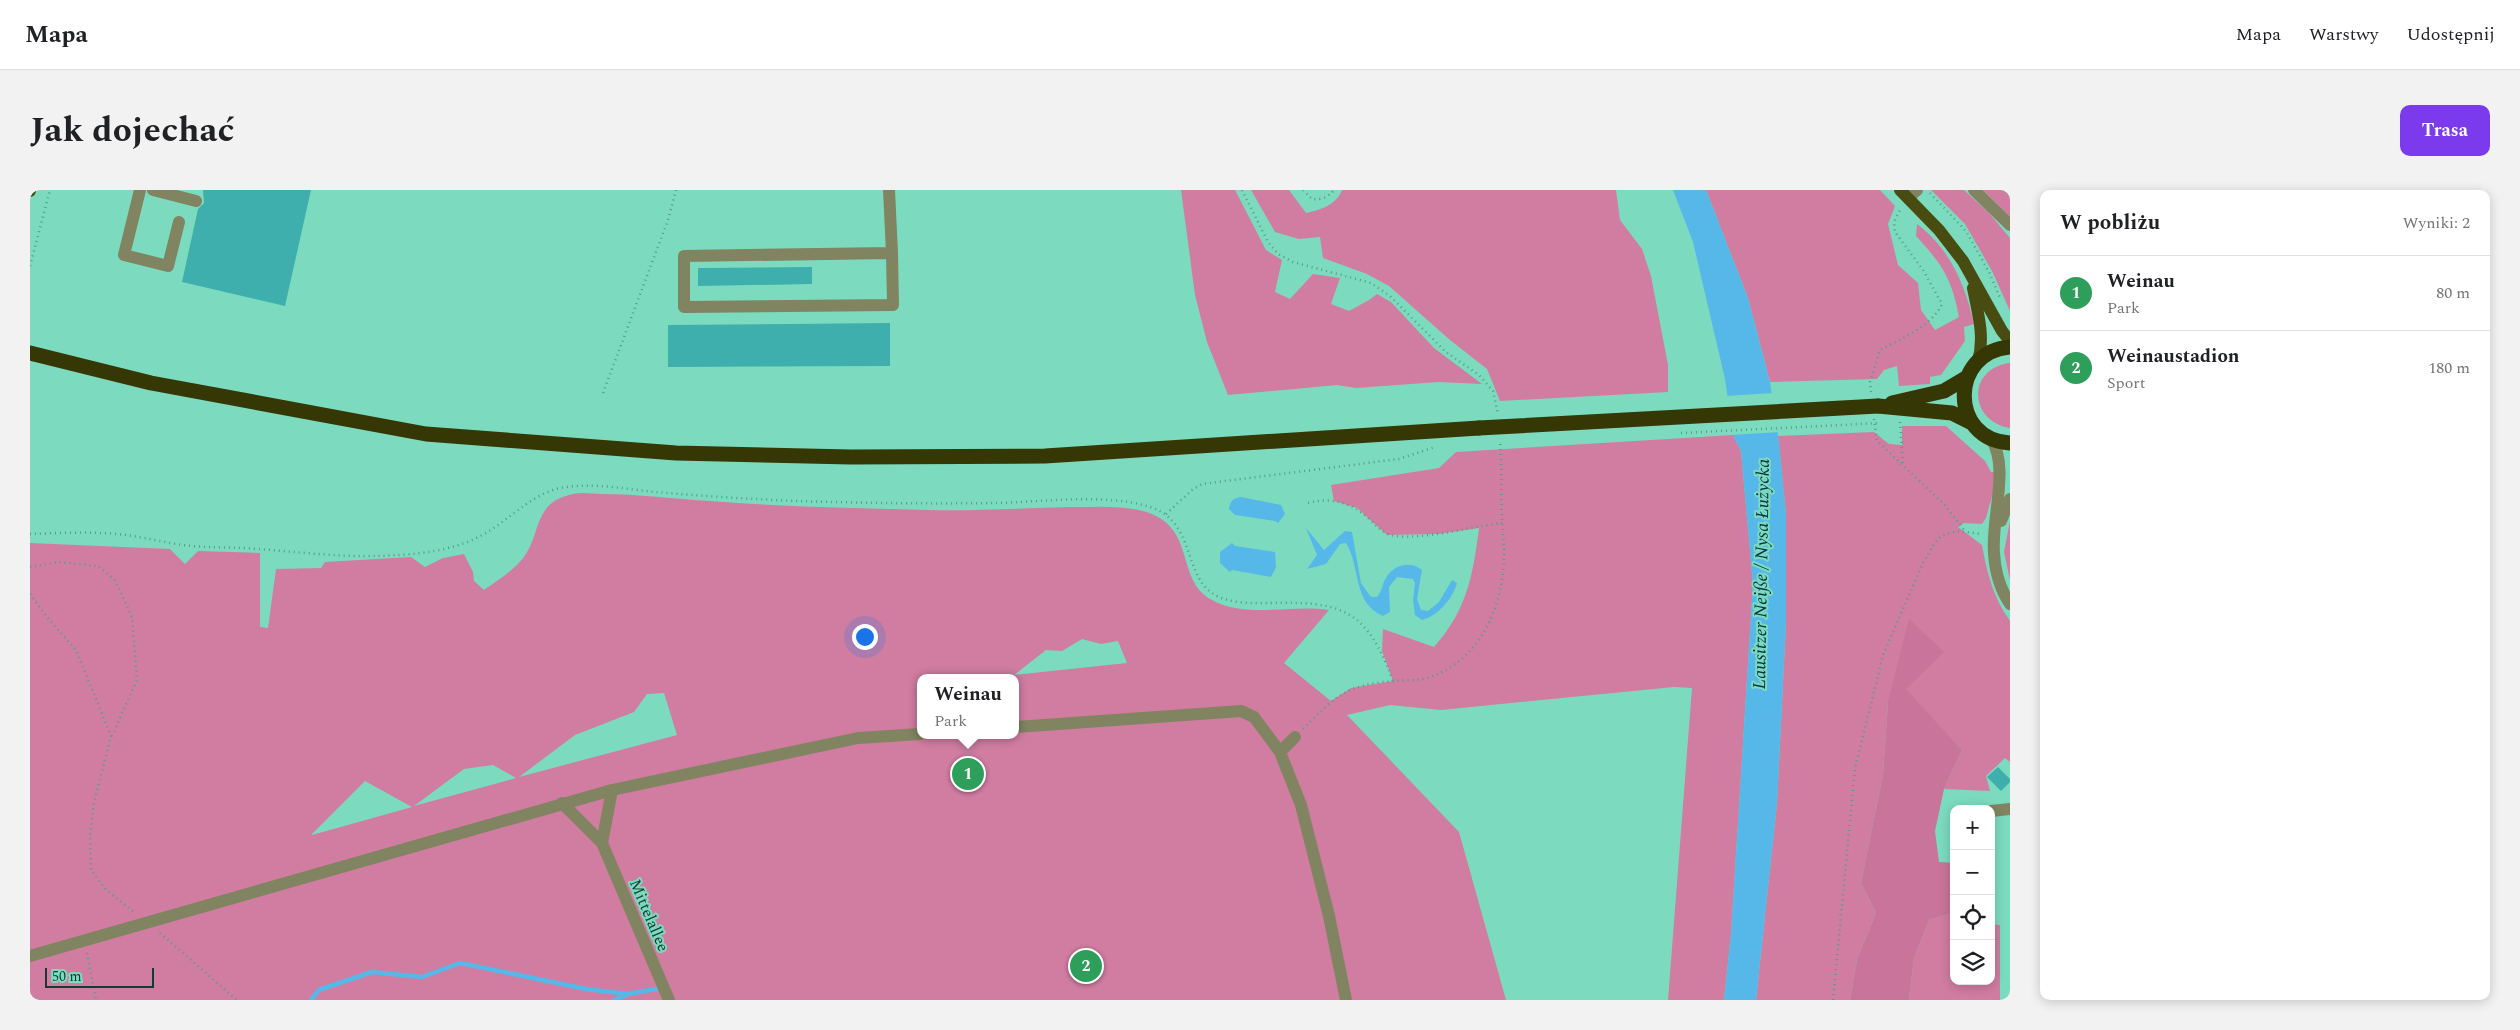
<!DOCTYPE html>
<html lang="pl">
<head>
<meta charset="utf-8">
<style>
  body { margin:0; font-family:Spectral,serif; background:#f2f2f2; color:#202124 }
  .controls { position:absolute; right:15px; bottom:15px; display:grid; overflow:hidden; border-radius:10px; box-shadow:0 2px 12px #0003 }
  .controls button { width:45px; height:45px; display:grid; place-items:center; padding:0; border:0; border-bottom:1px solid #e0e0e0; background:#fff; color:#202124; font:25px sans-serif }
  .scale { position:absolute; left:15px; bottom:12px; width:109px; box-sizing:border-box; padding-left:5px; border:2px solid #133c31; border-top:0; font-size:14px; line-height:18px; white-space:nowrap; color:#133c31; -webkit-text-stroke:4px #7cdbbf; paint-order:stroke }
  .you { position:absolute; left:834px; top:446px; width:18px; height:18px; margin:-12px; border:4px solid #fff; border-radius:50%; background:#1a73e8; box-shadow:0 0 0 8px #1a73e833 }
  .badge { display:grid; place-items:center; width:32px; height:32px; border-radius:50%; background:#7c3aed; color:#fff; font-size:16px; font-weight:700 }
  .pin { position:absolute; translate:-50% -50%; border:2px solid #fff; box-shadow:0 1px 5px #0006 }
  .popup { position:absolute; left:887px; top:484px; width:102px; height:65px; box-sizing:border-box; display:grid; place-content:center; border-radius:10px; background:#fff; filter:drop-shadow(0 1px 4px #0005); font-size:16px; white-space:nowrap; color:#757577 }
  .popup b { font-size:19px; color:#202124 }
  .popup::after { content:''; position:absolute; left:50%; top:100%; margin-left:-10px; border:10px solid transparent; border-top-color:#fff }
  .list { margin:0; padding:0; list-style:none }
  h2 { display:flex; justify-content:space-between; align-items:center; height:65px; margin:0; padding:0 20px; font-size:21px }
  h2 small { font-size:16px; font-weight:400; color:#757577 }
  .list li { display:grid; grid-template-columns:32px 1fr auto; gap:15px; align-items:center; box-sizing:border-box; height:75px; padding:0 20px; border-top:1px solid #e0e0e0 }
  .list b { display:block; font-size:19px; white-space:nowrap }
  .list p { margin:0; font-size:16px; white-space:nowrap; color:#757577 }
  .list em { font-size:16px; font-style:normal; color:#757577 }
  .icon { flex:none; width:28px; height:28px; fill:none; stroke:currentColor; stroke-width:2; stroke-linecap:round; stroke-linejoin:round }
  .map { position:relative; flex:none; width:1980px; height:810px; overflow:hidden; border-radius:10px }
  header { display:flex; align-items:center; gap:30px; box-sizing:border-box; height:70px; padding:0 25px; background:#fff; border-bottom:1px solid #e0e0e0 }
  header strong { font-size:24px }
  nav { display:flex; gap:28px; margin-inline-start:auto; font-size:18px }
  .intro { display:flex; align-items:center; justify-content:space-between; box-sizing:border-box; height:120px; padding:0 30px }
  h1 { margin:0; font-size:35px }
  .button { padding:12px 22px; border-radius:10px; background:#7c3aed; color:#fff; font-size:18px; font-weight:700 }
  main { display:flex; gap:30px; padding:0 30px }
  aside { flex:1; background:#fff; border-radius:10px; box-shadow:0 2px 12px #0003 }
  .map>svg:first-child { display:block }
  .green { fill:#d07da1; fill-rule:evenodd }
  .forest { fill:#c9749a }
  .water { fill:#55b8e8 }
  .pier { fill:#7cdbbf }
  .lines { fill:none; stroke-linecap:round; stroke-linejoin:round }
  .stream { stroke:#55b8e8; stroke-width:4.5 }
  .building { fill:#3eafac }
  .path { stroke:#539c87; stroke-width:2.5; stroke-dasharray:1 4; stroke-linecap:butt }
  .minor { stroke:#808460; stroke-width:12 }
  .major { stroke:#494c11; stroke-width:12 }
  .highway { stroke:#353804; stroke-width:15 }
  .path-bridge { stroke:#539c87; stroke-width:2.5; stroke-dasharray:1 4; stroke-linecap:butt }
  .highway-bridge { stroke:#353804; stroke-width:15 }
  .labels { text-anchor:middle; stroke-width:4; stroke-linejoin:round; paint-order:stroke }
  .street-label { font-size:16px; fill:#133c31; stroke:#7cdbbf }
  .water-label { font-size:18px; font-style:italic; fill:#012f43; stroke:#7cdbbf }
</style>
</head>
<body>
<header>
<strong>Mapa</strong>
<nav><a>Mapa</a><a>Warstwy</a><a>Udostępnij</a></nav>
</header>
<div class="intro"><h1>Jak dojechać</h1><a class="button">Trasa</a></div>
<main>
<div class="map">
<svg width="1980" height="810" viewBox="0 0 1980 810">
  <rect width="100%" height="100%" fill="#7cdbbf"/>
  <path class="green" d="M1151 0H1205L1236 60 1252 70 1245 102 1260 109 1283 84 1310 88 1301 114 1319 121 1339 110 1347 104 1361 112 1404 158 1452 194 1409 192 1326 198 1307 195 1198 205 1177 152 1165 105Z
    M1221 0H1259L1276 23C1291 20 1306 15 1312 0H1586L1590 30 1612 59 1621 86 1638 175V202L1470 211 1457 179 1420 150 1359 96 1337 84 1293 68 1290 47 1269 49 1245 42Z
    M1676 0H1850L1865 16 1858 34 1868 75 1888 93 1891 120 1905 140 1929 127C1922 89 1912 74 1886 46L1887 34C1920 59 1935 94 1944 134L1934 137 1935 151 1911 185 1900 187V194L1869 196 1867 176 1854 180 1847 189 1740 192 1718 108Z
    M1901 0H1934L1959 23 1980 48V121L1962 81 1935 34Z
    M1953 0H1980V27Z
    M1980 173V238C1938 231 1937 178 1980 173Z
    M1872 236H1916L1955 271 1961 282 1969 281 1956 328 1952 334 1934 333 1928 337 1952 355C1957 383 1963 407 1980 431V572L1975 568 1956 586 1960 601 1914 599 1932 560 1875 499 1858 512 1853 584 1831 693 1846 723 1827 769 1820 810H1726L1747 613 1756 432V324L1748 246 1844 242 1859 254 1872 255Z
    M1703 245 1711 261 1723 394 1701 744 1694 810H1638L1662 498 1644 497 1411 520 1360 515 1317 525 1429 642 1476 810H0V353L140 359 155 374 168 361 230 363V437L238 438 246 379 291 378 295 372 381 367 395 377 413 368 434 364 443 382 444 391 454 400C465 392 478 384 488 374 514 348 499 313 543 304 552 302 563 304 572 304 608 304 644 309 681 311 753 317 827 318 899 320 947 321 994 318 1042 317 1066 317 1090 315 1113 321 1168 336 1144 390 1182 410 1216 429 1262 414 1299 420L1254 473 1301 511 1321 498 1363 491 1352 461 1353 439 1404 457C1437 420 1443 385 1449 338L1409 344 1357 345 1327 318 1304 311 1301 295 1409 278 1426 262ZM1052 449 1071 454 1088 451 1097 473 984 485 1016 460 1032 461ZM890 488H986V545H890ZM634 503 647 545 489 587 545 545 604 522 617 504ZM463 575 486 588 384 616 434 579ZM335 591 382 617 282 645V644Z
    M1980 331V390L1974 362Z
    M1923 723 1924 791H1961V734L1970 735V810H1879L1884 768 1899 730Z"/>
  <path class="forest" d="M1879 429 1914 462 1876 499 1932 560 1914 599 1905 641 1909 672 1924 673 1923 723 1899 730 1884 768 1879 810H1820L1827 769 1846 723 1831 693 1853 584 1858 512Z"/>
  <path class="water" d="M1643 0H1676L1718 108 1740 192 1749 252 1756 324V432L1747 613 1726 810H1694L1701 744 1723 394 1711 261 1703 245 1695 189 1663 52Z
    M1211 307 1251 315 1255 324 1248 333 1245 331 1205 325 1199 319C1200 311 1203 308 1211 307Z
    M1276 338 1294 360 1315 341 1322 342 1331 393 1341 407H1347C1352 402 1352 394 1356 388 1363 375 1380 370 1392 380L1387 409 1391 420 1398 421 1409 412 1422 390 1427 393C1423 408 1408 426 1392 430L1385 425 1383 410 1385 393 1383 389 1367 387 1359 397 1360 422 1353 426C1322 413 1331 377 1316 353L1310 354 1296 374 1277 379 1287 365Z
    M1202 353 1205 356 1245 362 1246 377 1241 387 1202 380 1200 382 1190 373V362Z"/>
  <path class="pier" d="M1744 203 1750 242 1700 245 1695 206Z"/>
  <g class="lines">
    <path class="stream" d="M281 810 289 800 342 782 392 787 430 773 556 799 598 804 626 799
      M584 810 597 805"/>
  </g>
  <path class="building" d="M173 0H281L255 116 152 92 168 19 174 13Z
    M782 77V94L668 96V78Z
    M860 133V176L638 177V135Z
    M1968 577 1980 589V592L1971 601 1957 587Z"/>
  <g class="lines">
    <path class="path" d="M1212 0 1238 52 1248 64 1263 72 1341 93 1360 106 1416 162 1449 185 1463 201 1468 224
      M1273 0 1282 9C1292 10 1298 7 1304 0
      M1900 3 1936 41 1959 82 1971 110
      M0 76 20 0
      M1841 202 1840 192 1850 160C1872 148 1901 137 1912 114L1893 80 1865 42 1864 32 1870 20
      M573 203 638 30 646 0
      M1844 229 1847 251 1915 315 1934 340
      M1870 232 1873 275
      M1278 313C1300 307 1321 312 1338 328 1347 336 1353 345 1366 346 1400 349 1438 337 1472 333
      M1136 324 1162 300 1172 294 1369 269 1405 257
      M0 344C31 343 66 341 96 345 118 348 140 354 162 356 184 358 206 357 229 359 268 362 307 367 347 366 382 365 423 362 454 344 481 329 505 300 537 297 566 293 597 299 625 302 672 306 719 309 766 311 832 313 899 314 966 313 1012 312 1076 303 1120 317 1168 332 1151 390 1189 407 1205 414 1223 413 1240 413 1313 411 1337 420 1363 491
      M0 377 29 372 68 376 84 389 94 409 102 427 107 490 82 546
      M0 404 16 426 46 460 81 546 64 612 60 647 61 680 76 700 104 722
      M1273 539C1306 506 1315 495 1363 491 1375 490 1386 491 1397 488 1449 472 1472 419 1474 369 1475 355 1472 341 1472 327 1471 302 1472 277 1470 251
      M130 743 207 810
      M57 763 66 810
      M1803 810 1825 578 1853 465 1893 373 1904 354 1911 346 1927 341 1951 344"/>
    <path class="minor" d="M110 0 94 65 138 76 149 32
      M123 0 166 11
      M859 0 862 63
      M1944 0 1980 35
      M1878 8 1887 0
      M862 63 863 115 654 117V66Z
      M1961 249C1980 277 1961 328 1964 363 1965 381 1970 399 1980 414
      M1971 331 1980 309
      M986 537 1211 521 1224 527 1250 562 1271 615 1299 726 1316 810
      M1250 562 1265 547
      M532 613 572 653 639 810
      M1961 621 1980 619
      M572 653 582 600
      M0 766 582 600 828 548 890 544"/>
    <path class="major" d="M1870 0 1909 40 1933 71 1972 141 1980 151
      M0 1V0
      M1943 98C1948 123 1955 147 1948 171"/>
    <path class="highway" d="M1980 157C1919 162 1919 250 1980 253
      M0 163 121 193 396 244 646 263 821 267 1015 266 1449 238
      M1862 213 1914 201 1936 188
      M1848 216 1922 223 1942 233"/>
    <path class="path-bridge" d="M1651 243 1849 233"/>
    <path class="highway-bridge" d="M1449 238 1848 216"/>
  </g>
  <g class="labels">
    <g class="street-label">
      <text transform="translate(620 725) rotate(67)" y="6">Mittelallee</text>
    </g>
    <g class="water-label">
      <text transform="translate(1731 384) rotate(-89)" y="6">Lausitzer Neiße / Nysa Łużycka</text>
    </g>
  </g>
</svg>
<div class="controls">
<button>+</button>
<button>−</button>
<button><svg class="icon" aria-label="locate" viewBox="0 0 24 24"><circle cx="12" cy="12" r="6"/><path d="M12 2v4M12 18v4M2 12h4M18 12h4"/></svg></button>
<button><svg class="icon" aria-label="layers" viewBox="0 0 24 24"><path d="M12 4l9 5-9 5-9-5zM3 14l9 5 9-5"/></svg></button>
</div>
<div class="scale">50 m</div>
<div class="you"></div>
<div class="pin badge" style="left:938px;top:584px;background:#2e9e5b">1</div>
<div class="popup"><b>Weinau</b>Park</div>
<div class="pin badge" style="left:1056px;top:776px;background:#2e9e5b">2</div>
</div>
<aside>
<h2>W pobliżu<small>Wyniki: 2</small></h2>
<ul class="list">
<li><span class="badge" style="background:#2e9e5b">1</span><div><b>Weinau</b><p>Park</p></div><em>80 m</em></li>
<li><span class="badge" style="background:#2e9e5b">2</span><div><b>Weinaustadion</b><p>Sport</p></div><em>180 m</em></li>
</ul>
</aside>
</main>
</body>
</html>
